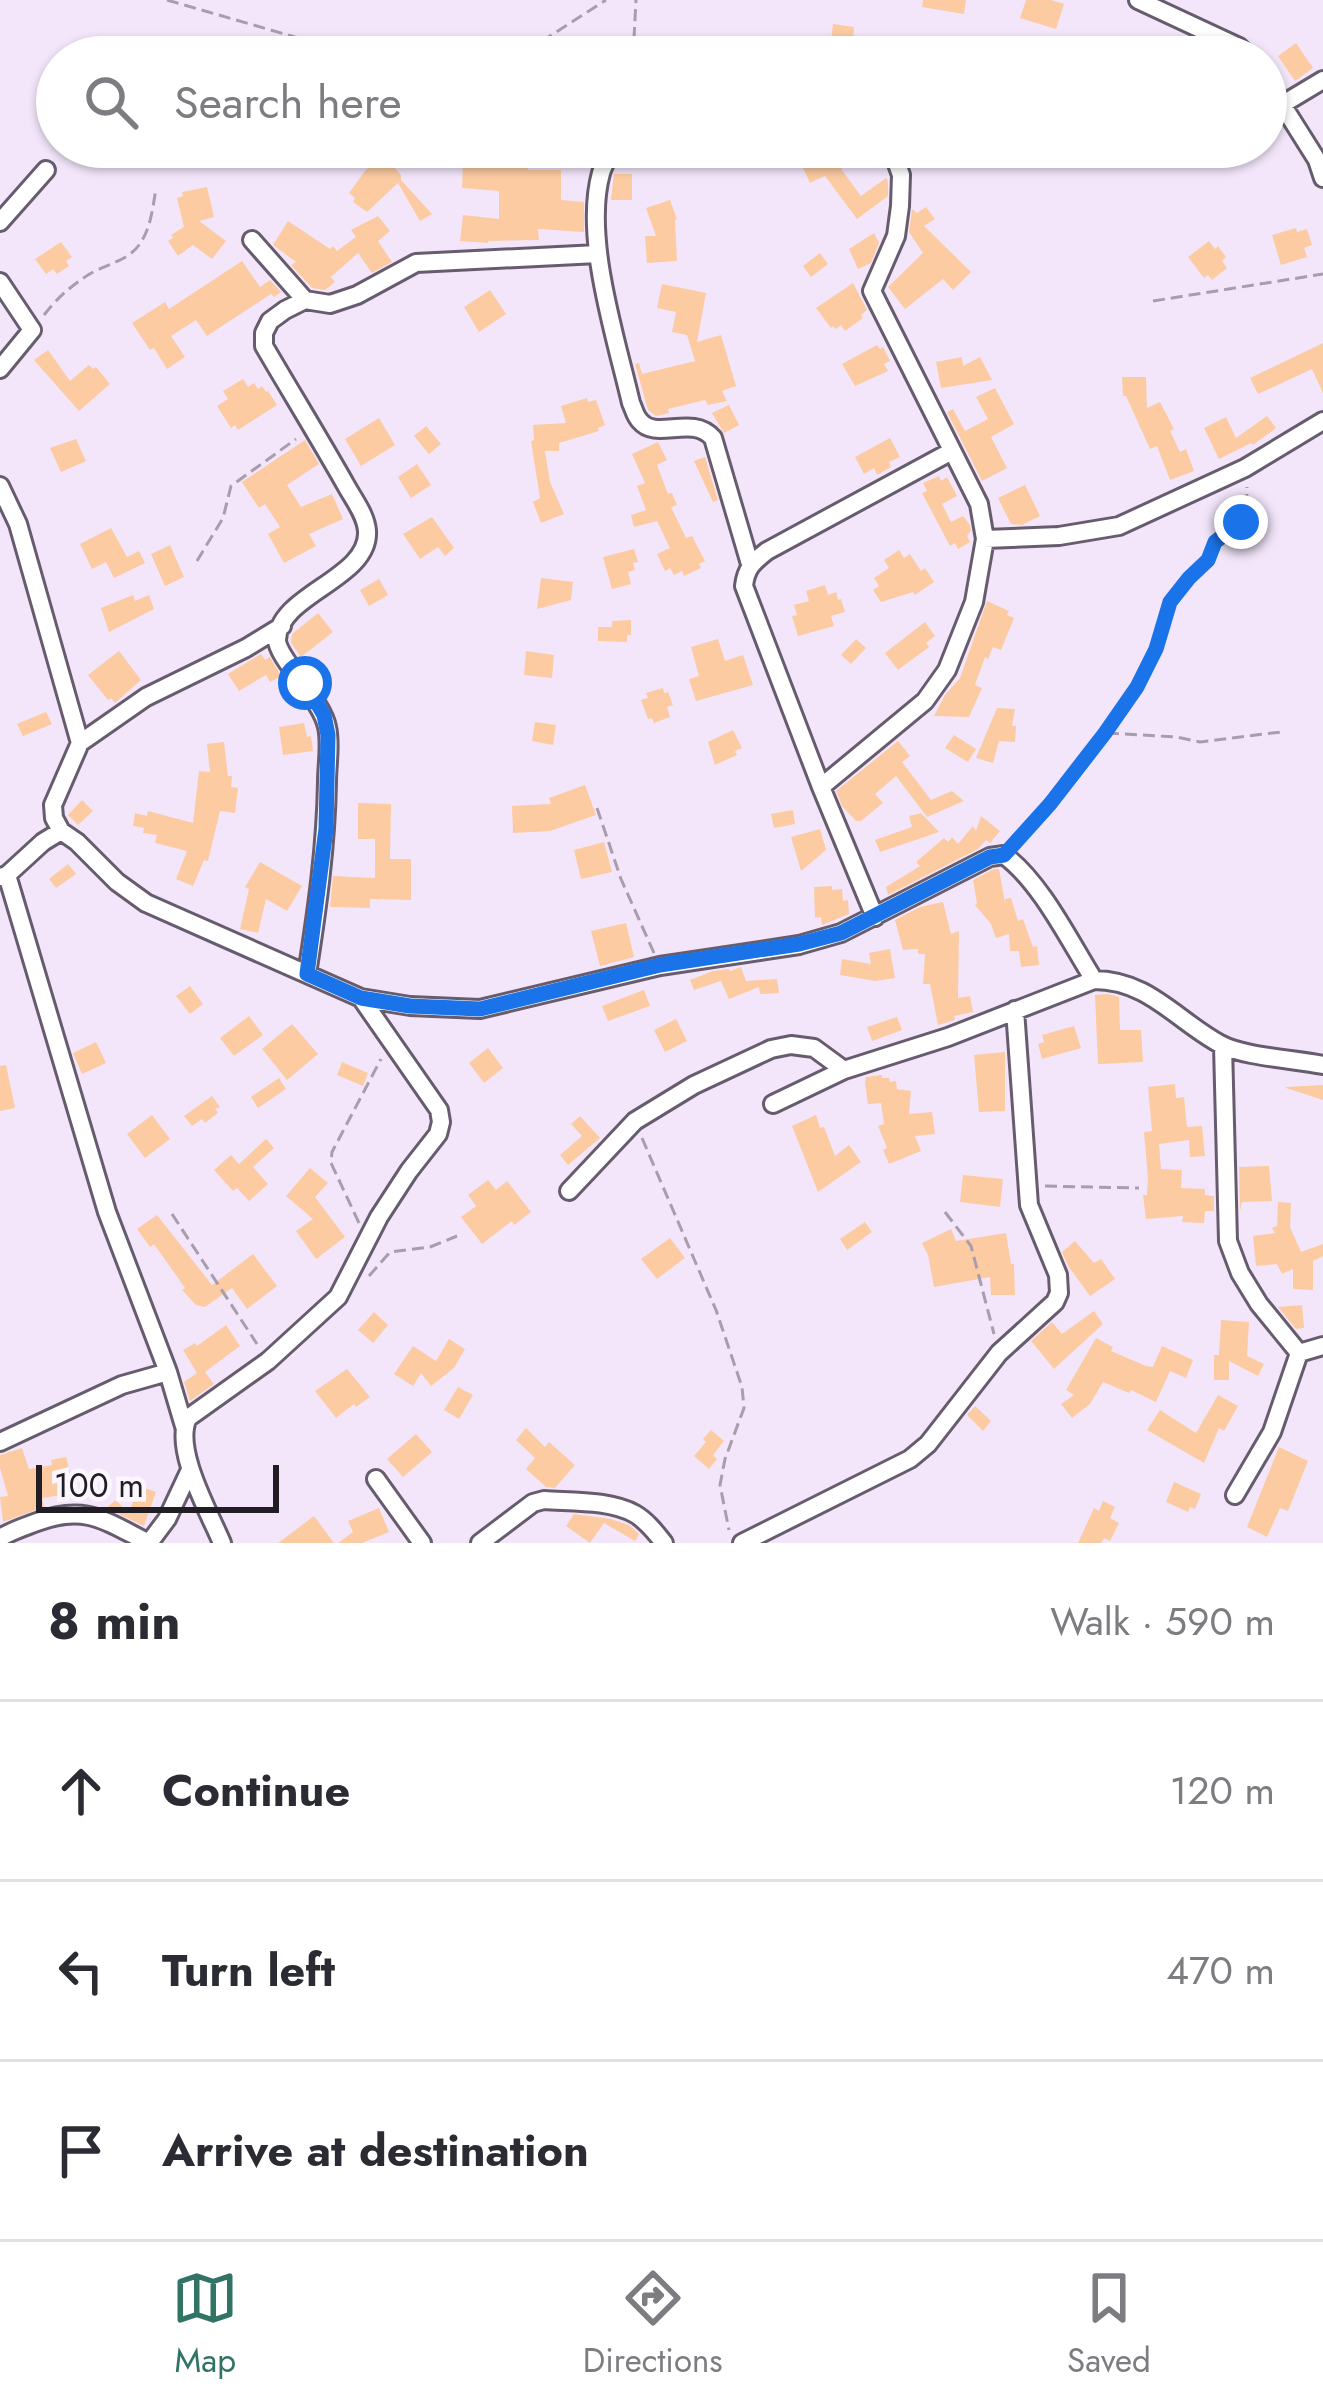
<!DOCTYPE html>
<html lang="en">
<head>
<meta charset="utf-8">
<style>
  body { margin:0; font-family:Jost,sans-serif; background:#f7f7f7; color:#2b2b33 }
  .scale { position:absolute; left:36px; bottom:30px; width:243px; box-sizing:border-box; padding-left:12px; border:6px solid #211d24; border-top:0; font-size:33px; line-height:42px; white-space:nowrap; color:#211d24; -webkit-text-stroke:9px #fcf6ff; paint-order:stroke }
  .stop { position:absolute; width:36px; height:36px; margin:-27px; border:9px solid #1a73e8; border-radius:50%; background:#fff }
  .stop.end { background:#1a73e8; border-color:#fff; box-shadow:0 3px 12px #0008 }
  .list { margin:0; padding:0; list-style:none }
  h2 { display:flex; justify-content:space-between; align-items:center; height:156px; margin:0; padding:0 48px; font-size:51px }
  h2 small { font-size:39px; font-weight:400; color:#7c7c81 }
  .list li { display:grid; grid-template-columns:78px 1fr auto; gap:36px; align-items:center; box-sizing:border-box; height:180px; padding:0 48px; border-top:3px solid #e1e1e2 }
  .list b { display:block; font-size:45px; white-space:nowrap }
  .list em { font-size:39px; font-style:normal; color:#7c7c81 }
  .icon { flex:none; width:66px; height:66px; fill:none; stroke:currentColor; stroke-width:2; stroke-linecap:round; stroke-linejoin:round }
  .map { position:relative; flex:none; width:1323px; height:1543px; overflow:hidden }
  .search { position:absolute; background:#fff; box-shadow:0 3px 9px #0004; left:36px; right:36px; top:36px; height:132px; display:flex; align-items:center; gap:30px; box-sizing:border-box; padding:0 42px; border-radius:66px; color:#7c7c81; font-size:45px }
  .sheet { height:696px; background:#fff }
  nav { display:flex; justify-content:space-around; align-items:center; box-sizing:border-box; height:168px; border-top:3px solid #e1e1e2; background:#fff; font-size:33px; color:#7c7c81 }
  nav a { display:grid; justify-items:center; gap:6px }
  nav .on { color:#317465 }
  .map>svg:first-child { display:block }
  .building { fill:#fccba2 }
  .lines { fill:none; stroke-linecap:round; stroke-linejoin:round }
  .minor-casing { stroke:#675c6e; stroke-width:22 }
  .path { stroke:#a79dad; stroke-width:3; stroke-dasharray:12 6; stroke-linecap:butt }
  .minor { stroke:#fff; stroke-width:16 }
  .route { stroke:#1a73e8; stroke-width:15 }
</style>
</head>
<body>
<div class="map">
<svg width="1323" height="1543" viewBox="0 0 1323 1543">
  <rect width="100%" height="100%" fill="#f3e6fb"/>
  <path class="building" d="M923 0H966L964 14 922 7Z
    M1026 0H1051L1064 4 1056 29 1020 18Z
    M833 24 854 27 853 43 831 41Z
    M1052 37 1089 41 1088 57H1050Z
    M1296 43 1313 68 1295 81 1278 56Z
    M837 152 845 167 841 169 861 196 886 178 888 181V196L857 219 825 176 810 183 803 168Z
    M383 155 401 175V180L432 214 420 221 398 183 367 212 353 202 355 198 349 193 365 171Z
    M463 163 528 165V170H561V200L584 202V232L538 229 539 240 488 241V243L460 241 463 215 499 219V191L462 188Z
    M614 174H632V200H611Z
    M207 187 214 217 199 221 226 241 212 259 193 245 178 256 168 241 173 238 171 235 184 227 177 198 183 196 182 192Z
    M670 200 677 219 675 220 677 261 647 263 645 236H656L646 208Z
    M926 207 935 219 924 226 971 272 953 290 943 279 905 309 888 287 923 253 909 232 912 209 917 213Z
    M378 216 390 231 378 241 392 262 372 273 358 253 331 277 335 282 325 290 312 288 291 265 296 262 273 245 288 221 330 249 333 246 337 251 356 237 351 230Z
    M1296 228 1297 232 1307 229 1312 245 1304 248 1307 257 1281 265 1272 235Z
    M874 233 879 243 871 263 858 269 849 249Z
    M1209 241 1215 249 1218 246 1226 257 1222 261 1227 268 1212 280 1208 275 1204 278 1188 257Z
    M61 242 72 257 66 261 69 266 57 274 53 269 46 274 35 259Z
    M820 253 828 264 811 277 803 266Z
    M242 261 260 287 270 280 281 292 274 297 271 294 207 336 196 320 171 336 185 357 167 369 154 348 150 350 132 323 165 302 169 309Z
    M853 283 867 310 861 315 863 318 845 331 841 325 836 329 833 326 831 328 816 308Z
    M662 284 706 293 697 342 721 335 736 386 722 391 727 401 708 405 705 400 668 409 669 413 656 416 648 410 635 364 639 363 642 374 695 361 687 335 672 332 676 312 657 308Z
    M490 290 506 314 479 332 464 307Z
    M1323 343V393L1312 369 1258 394 1250 378Z
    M877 345 880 349 883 347 890 361 884 364 888 371 855 386 842 364Z
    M48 350 70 381 89 365 93 369 96 367 110 384 79 411 34 360Z
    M962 357 963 366 980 357 992 380 941 388 936 362Z
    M1122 377H1146L1147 408 1160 402 1174 429 1170 431 1180 452 1186 449 1194 471 1170 480 1157 446 1150 449 1126 396H1123Z
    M243 379 248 387 254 383 258 389 262 386 266 392 268 391 277 405 238 430 235 425 231 428 217 406 228 399 223 391Z
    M995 388 1014 424 991 437 1007 468 982 481 947 412 953 409 965 431 988 419 976 397Z
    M587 398 588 402 596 400 605 425 598 428 599 431 559 443V451H545L550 482 564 514 541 523 533 502 540 498 531 441 534 440 533 425 566 423 561 406Z
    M729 405 739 425 724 433 712 413Z
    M1267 416 1276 428 1253 445 1251 443 1219 459 1204 428 1226 417 1236 438Z
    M379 418 395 445 361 466 345 439Z
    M426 426 441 444 429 454 414 436Z
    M890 438 900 457 889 462 891 467 877 475 874 468 864 474 855 457Z
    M76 439 86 461 61 472 50 448Z
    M305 440 319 464 287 485 301 507 332 494 343 519 309 534 316 546 284 563 268 534 280 527 265 504 259 508 242 482Z
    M658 442 667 460 657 465 668 494 672 493 677 505 671 507 686 538 692 536 705 561 699 564 701 568 684 576 682 571 674 575 670 568 665 571 657 554 670 548 657 521 634 527 631 515 646 510 637 486 645 483 632 454Z
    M705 457 718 500 713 502 694 461Z
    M417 464 431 485 411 498 398 477Z
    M939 476 941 481 947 477 957 496 942 504 951 522 963 516 970 525 971 530 967 536 970 542 958 549 955 543 950 546 922 493 927 491 923 483Z
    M1025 485 1040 516 1022 525 1011 524 998 498Z
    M432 517 454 548 445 556 438 547 420 559 403 534Z
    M111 528 127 557 139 551 145 563 114 578 106 562 92 569 80 544Z
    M170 545 184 577 165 586 151 554Z
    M634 549 638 562 633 563 635 570 628 572 631 584 612 589 603 557Z
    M899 550 904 558 910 554 921 571 925 568 934 582 915 595 913 592 881 602 873 590 879 586 874 578 889 568 884 560Z
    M541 578 573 582 571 600 537 609Z
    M379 579 388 595 369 606 360 590Z
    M825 585 828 595 836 592 838 600 841 599 845 612 831 616 834 626 798 636 792 616 797 615 794 605 809 601 806 591Z
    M133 595 135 601 149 595 154 609 109 632 101 608Z
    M987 601 1009 611 1007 615 1014 618 1001 650 993 647 988 659 985 657 975 685 982 688 969 717 934 716 945 695 960 678Z
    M318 613 333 632 301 657 291 643 292 634Z
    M631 620V635H627V642L598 641V627H612V621Z
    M925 622 935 636 926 643 929 647 898 670 885 653Z
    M718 639 725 661 743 655 753 685 696 701 689 679 699 676 691 647Z
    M856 639 866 648 851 664 841 655Z
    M119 651 141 680 115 703 111 698 108 700 88 675Z
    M526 651 554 655 552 678 524 675Z
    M261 654 265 660 270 657 281 676 270 682 266 675 239 691 228 674Z
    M663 688 664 693 668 692 673 705 667 707 670 717 654 723 652 718 648 719 641 700 648 698 646 693Z
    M997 708 1015 709 1012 726H1016L1015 742 999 741 993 763 976 758Z
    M46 712 52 724 23 736 17 724Z
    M535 722 556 725 553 745 532 741Z
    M304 723 307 737 311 736 313 751 283 755 279 727Z
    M733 730 742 748 735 751 737 755 715 765 708 742Z
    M954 735 976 749 968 762 945 748Z
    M898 741 910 756 902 762 931 800 952 791 964 801 927 817 896 776 875 794 883 803 861 821H856L842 806 836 791Z
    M224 742 228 776H232L231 787 238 788 235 813 220 811 208 861 204 860 193 886 176 879 187 851 155 843 157 835 143 833 144 828 133 826 135 813 147 816 148 811 193 823 199 771 210 772 207 744Z
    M585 785 596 815 550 831 513 833 512 806 551 804 549 798Z
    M82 800 93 811 78 825 68 815Z
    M358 803 391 804 390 859H411V900L370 899V908L330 907 333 876 375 878V839H358Z
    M793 810 795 824 774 828 771 814Z
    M921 813 939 832 880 852 875 840 912 827 909 816Z
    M981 816 1000 831 990 843 986 840 978 849 888 895 886 887 920 866 916 862 944 838 948 842 952 837 958 844 973 826 976 831Z
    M820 829 826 850 801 871 791 837Z
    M604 842 612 872 581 879 574 850Z
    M260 862 302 886 287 911 266 899 258 933 240 929 249 889 245 887Z
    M68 864 76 874 56 888 49 879Z
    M994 869H999L1006 908 1005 899 1011 898 1018 921 1023 919 1033 947 1037 946 1039 965 1021 967 1019 951H1010L1009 934 996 938 991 924 975 905 977 903 973 880Z
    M832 886V890L842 889 843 901 848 900 849 914 822 925 821 917 815 918 814 887Z
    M943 902 951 934 959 931 958 998 970 996 973 1012 954 1016 955 1020 938 1025 930 984H923L925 954H918V949L903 950 895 920 920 907Z
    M626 923 634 957 600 966 591 931Z
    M890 949 895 978 875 981 840 975 842 959 871 964 869 953Z
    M741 967 746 981 777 979 779 993 760 994 759 987 729 999 721 981 694 990 690 980 713 971 729 969 730 971Z
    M190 986 203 1004 190 1014 176 996Z
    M644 990 650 1006 608 1021 602 1006Z
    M1108 994 1119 997 1120 1030H1141L1143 1062 1098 1064 1095 995Z
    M249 1016 263 1035 234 1056 220 1038Z
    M897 1017 902 1030 872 1041 867 1027Z
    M676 1019 687 1041 665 1052 654 1030Z
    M292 1024 318 1054 287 1080 262 1049Z
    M1074 1026 1081 1048 1042 1059 1038 1044 1044 1042 1042 1035Z
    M96 1042 106 1063 82 1074 73 1053Z
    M488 1048 503 1068 484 1083 469 1063Z
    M1005 1052V1111L979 1112 974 1055Z
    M342 1062 368 1073 363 1086 337 1075Z
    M6 1065 15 1108 0 1111V1066Z
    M882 1075V1078H889L890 1082 896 1081 897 1089 911 1091 909 1114 932 1112 935 1134 915 1136 921 1151 889 1164 883 1150 887 1148 878 1126 884 1124 881 1103 868 1104 865 1083 866 1077Z
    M279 1078 286 1089 258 1108 251 1097Z
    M1175 1084 1176 1098 1184 1097 1187 1127 1202 1126 1205 1156 1190 1157 1189 1140 1159 1144 1161 1169 1182 1170 1181 1188 1205 1189V1195L1214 1196V1211H1205L1204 1223 1182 1222 1183 1216 1146 1219 1143 1195H1147L1148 1178 1144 1132 1152 1131 1148 1087Z
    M1323 1085V1100L1286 1088V1087Z
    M212 1096 220 1107 215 1109 218 1113 205 1123 202 1119 192 1126 184 1116Z
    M152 1115 170 1139 145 1158 127 1134Z
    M816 1115 820 1128 824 1127 835 1156 849 1145 861 1162 818 1192 792 1126Z
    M580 1116 600 1138 568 1165 560 1155 582 1136 571 1124Z
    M266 1139 274 1148 253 1167 268 1184 249 1201 237 1188 233 1191 214 1170 231 1155 239 1164Z
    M1269 1166 1272 1201 1242 1202 1240 1211 1239 1167Z
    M310 1168 328 1183 315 1197 345 1237 316 1259 296 1231 313 1219 286 1196Z
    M963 1175 1003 1179 1000 1207 960 1202Z
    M488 1180 496 1190 507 1181 531 1212 514 1225 512 1221 482 1244 461 1217 476 1206 468 1195Z
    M1278 1202 1291 1203 1290 1227 1301 1252 1323 1244V1256L1313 1261V1290L1293 1289V1269L1282 1274 1277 1264 1256 1266 1253 1236 1275 1233 1272 1228 1277 1226Z
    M157 1215 212 1285 253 1254 277 1286 247 1309 232 1288 205 1307 196 1305 182 1290 185 1288 154 1244 150 1247 137 1229Z
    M865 1222 872 1232 847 1250 840 1239Z
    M951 1229 956 1241 1006 1233 1011 1264H1014L1015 1295H991L990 1277 934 1287 928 1255 922 1243Z
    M670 1238 685 1258 657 1279 641 1259Z
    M1075 1241 1094 1263 1101 1259 1115 1279 1090 1296 1068 1266 1062 1252Z
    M1302 1305 1304 1328 1296 1329 1278 1307Z
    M1094 1311 1103 1324 1054 1369 1031 1341 1052 1322 1062 1334Z
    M374 1312 388 1325 373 1343 358 1330Z
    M1221 1320 1249 1322 1247 1356 1264 1364 1258 1376 1229 1361V1380H1214V1355H1219Z
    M226 1325 240 1346 205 1372 214 1384 190 1401 184 1382 197 1373 183 1350 195 1343 197 1346Z
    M1096 1338 1113 1347 1111 1351 1146 1366 1153 1367 1162 1346 1193 1360 1186 1378 1170 1371 1156 1402 1131 1390 1129 1393 1103 1382 1090 1404 1072 1418 1061 1404 1074 1395 1066 1390Z
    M449 1339 465 1349 454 1368 431 1386 421 1373 413 1386 394 1374 413 1346 436 1361Z
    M347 1369 370 1397 356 1407 354 1404 336 1418 315 1391Z
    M458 1387 473 1395 459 1419 444 1410Z
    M1218 1395 1238 1406 1224 1431 1219 1428 1204 1463 1147 1430 1160 1410 1196 1433Z
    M975 1406 991 1421 983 1431 967 1415Z
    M526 1428 545 1447 549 1442 575 1465 555 1488 546 1487 526 1469 535 1458 516 1440Z
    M711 1430 724 1441 713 1455 717 1459 709 1469 694 1456 706 1442 703 1439Z
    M416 1434 432 1452 403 1477 387 1459Z
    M1279 1447 1308 1461 1288 1511 1280 1508 1267 1537 1247 1527Z
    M22 1448 29 1469 52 1465 51 1460 66 1457 76 1493 42 1498 44 1507 3 1522 0 1497 8 1496 0 1468V1455Z
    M1174 1482 1201 1494 1195 1509 1190 1507 1188 1512 1166 1502Z
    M142 1487 156 1492 144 1526 106 1508 116 1500 129 1514 134 1498 138 1500Z
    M1103 1501 1115 1507 1110 1518 1119 1523 1110 1541 1104 1538 1101 1543H1078L1094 1508 1099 1511Z
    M379 1508 389 1532 362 1543H338L353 1532 348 1521Z
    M574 1514 611 1519 629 1525 639 1534 635 1541 604 1523 590 1543 566 1526Z
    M314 1516 334 1543H278Z"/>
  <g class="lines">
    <defs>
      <path id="minor" d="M1138 0 1239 47 1249 57
        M1266 79 1317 160 1323 178
        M1283 104 1323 80
        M612 147C609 155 604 164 601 173 583 238 616 338 631 403 634 409 635 416 640 421 656 441 692 414 713 438L750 564
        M0 222 46 170
        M252 240 305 300
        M0 282 32 330 0 369
        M0 486 18 524 80 743 53 805 54 818 61 831
        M985 539 1059 536 1119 526 1245 468 1323 421
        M80 743 146 697 246 648 282 626
        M821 787 925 701 947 670 974 602 985 539 979 504 872 291 896 236 900 206 901 175 891 147
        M7 875 107 1212 168 1372 184 1426
        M0 877 7 875 43 842 61 831 77 842 117 882 146 903 361 998 410 1006 480 1009 660 966 799 945 841 933 990 857 1004 855C1041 882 1070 942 1094 980
        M875 917 821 787 744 586C746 568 753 562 767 551L952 451
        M307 974C317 910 326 847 327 782 327 764 331 744 327 727 322 700 277 658 277 640 278 594 370 579 367 531 366 516 355 501 348 489 321 441 292 394 264 346V333L270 321 285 310 305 300 330 304 357 295 416 263 598 254
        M1223 1046 1228 1241 1240 1273 1259 1304 1299 1353 1272 1432 1235 1495
        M773 1104 844 1070 948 1037 1094 980C1148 980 1176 1020 1220 1044 1244 1057 1294 1059 1323 1065
        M569 1191 635 1121 694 1085 771 1049 791 1045 814 1048 844 1070
        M1299 1353 1323 1346
        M0 1442 122 1385 168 1372
        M376 1479 422 1543
        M0 1538C11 1531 24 1527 37 1522 86 1504 105 1521 149 1543
        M149 1543 167 1519 190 1470
        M222 1543C209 1512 173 1449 188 1418L268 1361 338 1297 379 1217 409 1171 438 1134 441 1122 439 1110 361 998
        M480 1543 533 1503 544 1500C572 1502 610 1500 635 1514 647 1521 656 1533 664 1543
        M742 1543 910 1459 928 1444 999 1353 1055 1302 1059 1293 1058 1275 1029 1205 1015 1010"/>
    </defs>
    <use href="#minor" class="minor-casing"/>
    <path class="path" d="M167 0 364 57
      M509 57 547 38 606 0
      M633 57 636 0
      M1153 301 1323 274
      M44 315C57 298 71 286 88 275 104 265 128 261 139 245 151 229 153 206 156 188
      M197 561 223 518 231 486 296 439
      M1107 733 1176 737 1200 742 1281 732
      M597 808 621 879 654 953
      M1017 841 1080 767 1137 687 1156 649 1170 602 1189 578 1208 559 1215 542 1246 518 1247 487
      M642 1138 716 1310 742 1387 744 1408 725 1459 720 1485 729 1530
      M1045 1186 1139 1188
      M945 1212 971 1246 994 1334
      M172 1214 257 1344
      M359 1223 331 1163 332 1152 381 1059
      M369 1276 390 1252 430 1247 457 1236"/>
    <use href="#minor" class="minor"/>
  </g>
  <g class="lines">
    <path class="route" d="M305 683 324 715 328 735 326 829 307 974 361 998 410 1006 480 1009 660 965 799 944 841 933 990 857 1004 855 1050 804 1105 733 1137 687 1156 649 1170 602 1189 578 1208 560 1215 542 1241 522"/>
  </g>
</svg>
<div class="scale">100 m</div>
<div class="stop" style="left:305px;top:683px"></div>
<div class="stop end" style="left:1241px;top:522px"></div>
<div class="search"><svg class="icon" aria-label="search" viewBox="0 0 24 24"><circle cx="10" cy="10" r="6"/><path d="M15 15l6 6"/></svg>Search here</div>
</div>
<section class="sheet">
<h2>8 min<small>Walk · 590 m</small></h2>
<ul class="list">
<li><svg class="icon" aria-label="ahead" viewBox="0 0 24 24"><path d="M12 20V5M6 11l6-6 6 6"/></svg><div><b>Continue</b></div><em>120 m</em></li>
<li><svg class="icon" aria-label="left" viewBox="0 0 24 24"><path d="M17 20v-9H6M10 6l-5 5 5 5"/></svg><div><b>Turn left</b></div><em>470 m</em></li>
<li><svg class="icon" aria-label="arrive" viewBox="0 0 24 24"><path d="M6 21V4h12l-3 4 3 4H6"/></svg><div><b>Arrive at destination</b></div></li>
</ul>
</section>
<nav>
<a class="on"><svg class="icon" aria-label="map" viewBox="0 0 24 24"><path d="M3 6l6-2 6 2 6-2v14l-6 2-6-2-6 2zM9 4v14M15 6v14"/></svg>Map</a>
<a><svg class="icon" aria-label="directions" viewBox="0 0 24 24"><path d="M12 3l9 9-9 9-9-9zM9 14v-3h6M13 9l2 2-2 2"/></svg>Directions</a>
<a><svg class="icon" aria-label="saved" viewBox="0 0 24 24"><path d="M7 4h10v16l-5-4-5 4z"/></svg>Saved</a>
</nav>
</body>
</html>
